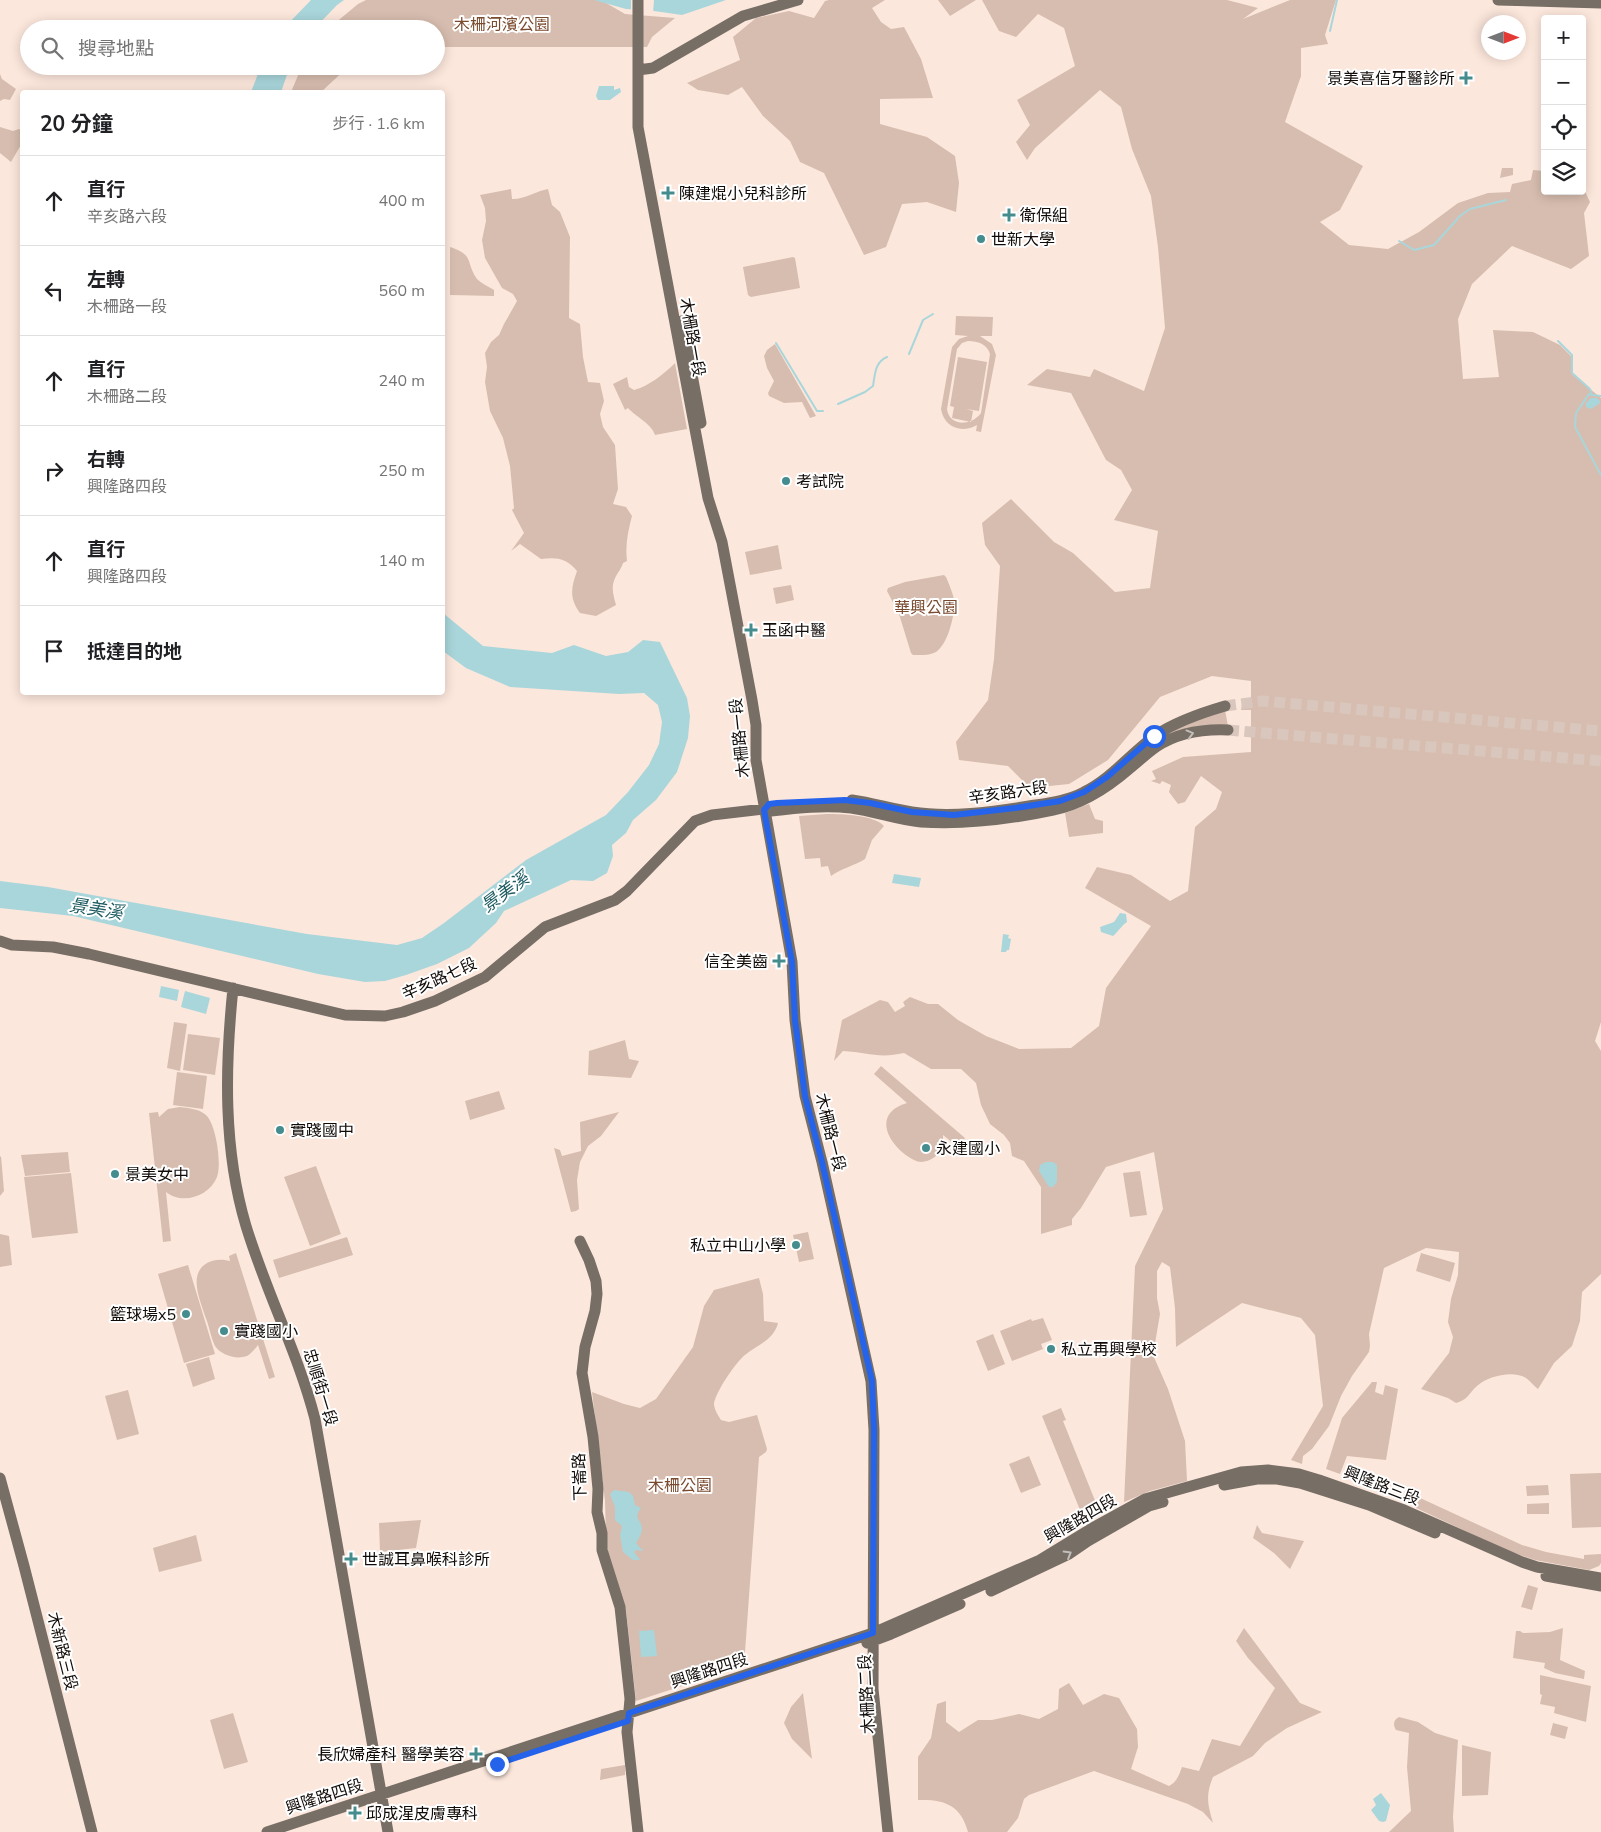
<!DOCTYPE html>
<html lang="zh-TW">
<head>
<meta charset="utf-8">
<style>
  body { margin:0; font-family:"Nunito Sans","Noto Sans TC",sans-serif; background:#f6f6f6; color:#202124 }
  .controls { position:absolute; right:15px; top:15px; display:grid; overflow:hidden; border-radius:5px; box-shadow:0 2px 12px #0003 }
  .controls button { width:45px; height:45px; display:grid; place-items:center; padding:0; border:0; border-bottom:1px solid #e0e0e0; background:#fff; color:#202124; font:25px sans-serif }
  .compass { position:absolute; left:1481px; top:15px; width:45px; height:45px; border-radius:50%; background:#fff; box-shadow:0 2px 12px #0003; rotate:90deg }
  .stop { position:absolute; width:15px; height:15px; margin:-11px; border:4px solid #2563eb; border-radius:50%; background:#fff }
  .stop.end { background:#2563eb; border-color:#fff; box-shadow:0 1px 5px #0008 }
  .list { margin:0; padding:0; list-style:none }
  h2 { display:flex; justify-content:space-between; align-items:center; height:65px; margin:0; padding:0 20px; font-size:21px }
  h2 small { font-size:16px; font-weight:400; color:#757577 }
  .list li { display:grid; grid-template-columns:32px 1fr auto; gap:15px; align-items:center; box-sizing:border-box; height:90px; padding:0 20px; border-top:1px solid #e0e0e0 }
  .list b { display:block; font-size:19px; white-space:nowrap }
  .list p { margin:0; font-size:16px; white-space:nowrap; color:#757577 }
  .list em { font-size:16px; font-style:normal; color:#757577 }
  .icon { flex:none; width:28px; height:28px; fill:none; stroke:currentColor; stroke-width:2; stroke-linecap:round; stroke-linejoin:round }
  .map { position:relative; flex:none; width:1601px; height:1832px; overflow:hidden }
  .search { position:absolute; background:#fff; box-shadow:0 2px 12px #0003; left:20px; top:20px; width:425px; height:55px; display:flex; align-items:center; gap:12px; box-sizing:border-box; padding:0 18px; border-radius:28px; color:#757577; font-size:19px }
  .panel { position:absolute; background:#fff; box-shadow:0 2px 12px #0003; left:20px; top:90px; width:425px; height:605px; border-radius:5px }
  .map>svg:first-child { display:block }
  .green { fill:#d7bdaf; fill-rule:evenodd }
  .water { fill:#a9d6db }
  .pier { fill:#fce7dc }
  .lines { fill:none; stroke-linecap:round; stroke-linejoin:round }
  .stream { stroke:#a9d6db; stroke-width:2 }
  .secondary-tunnel { stroke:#d9c6bc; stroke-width:11; stroke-dasharray:11 5.5; stroke-linecap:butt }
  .secondary { stroke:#776e65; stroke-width:11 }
  .oneway { stroke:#c2beba }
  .route { stroke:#2563eb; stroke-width:6 }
  .poi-dot { fill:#448c8d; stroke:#fff; stroke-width:2 }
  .labels { text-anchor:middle; stroke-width:4; stroke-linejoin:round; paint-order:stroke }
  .park-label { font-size:16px; fill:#7a4a2e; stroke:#fff }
  .poi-label { font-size:16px; fill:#110b08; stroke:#fff; text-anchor:start }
  .street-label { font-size:16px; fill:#110b08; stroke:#fff }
  .water-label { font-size:18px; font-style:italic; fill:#1d5b61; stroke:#fff }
</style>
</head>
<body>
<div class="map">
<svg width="1601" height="1832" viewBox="0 0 1601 1832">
  <rect width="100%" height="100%" fill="#fce7dc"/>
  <path class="green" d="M366 0H601L625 14 675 18 652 37 647 47H436V29H328L358 4Z
    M829 0H885L872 8 881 22 891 29 904 27 921 59 933 98 880 99V124L927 137 955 156 959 183 956 212 927 202 902 204 886 247 864 255 824 173 800 162 790 141 763 116 742 87 728 95 698 90 687 83 740 60 733 37 756 18 789 11 814 18 825 1Z
    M938 0H976L950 16Z
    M982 0H1227L1258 8 1243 19 1290 0H1336L1325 35 1328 44 1301 48V76L1285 122 1363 166 1340 210 1320 222 1349 245 1388 249 1419 232 1458 203 1488 193 1510 192 1512 184 1531 180 1533 170 1545 171V191H1582V185L1590 202 1584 213 1589 256 1571 269 1512 246 1472 284 1458 319 1463 379 1499 377 1493 330 1533 332 1560 345 1571 356 1572 374 1601 398V1022L1595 1041 1601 1051V1274L1582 1292 1580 1321 1572 1346 1554 1363 1538 1389C1534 1386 1530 1381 1526 1378 1513 1370 1488 1376 1477 1386 1468 1394 1469 1399 1456 1403L1448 1398 1421 1389 1449 1353 1453 1337 1448 1322 1451 1299 1458 1275 1459 1252 1426 1248 1384 1268 1369 1334 1370 1346 1369 1352 1352 1376 1341 1396 1329 1426 1312 1449 1303 1456 1302 1464 1291 1460 1323 1406 1315 1335 1301 1318 1242 1303 1176 1347 1175 1308 1170 1267 1162 1262 1157 1271V1298L1160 1314 1153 1355 1168 1389 1185 1441 1187 1481 1150 1491 1124 1502 1135 1266 1163 1209 1154 1152 1106 1167 1081 1208 1072 1219V1225L1041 1234V1187L1024 1161 1012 1156 1010 1143 1004 1135 990 1124 981 1105 976 1083 961 1069H931L904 1053C878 1059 867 1052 843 1051L834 1061 842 1020 880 1000 888 1002 895 1012 905 1006 903 1002 910 997 928 1004H938L958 1020 986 1036 1019 1049 1071 1048 1099 1026 1106 988 1151 926 1085 888 1097 867 1131 875 1170 901 1188 891 1195 827 1216 809 1222 792 1201 776 1185 802 1178 804 1169 792 1171 785 1162 781 1160 784 1151 781 1156 779 1152 771 1183 757 1251 752V710H1241L1242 705H1251V681L1212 676 1160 697 1108 760 1069 784 1030 788 1008 766 959 760 956 742 988 700 994 659 1000 566 985 545 982 523 1011 499 1054 542 1073 553 1115 592 1150 588 1158 531 1114 520 1132 490 1121 470 1106 460 1071 393 1027 385 1047 369 1090 377 1094 369 1144 391 1165 328 1158 247 1151 196 1132 149 1121 107 1100 90 1035 148 1027 160 1016 142 1030 125 1017 100 1075 66 1064 28 1038 14 1016 37 999 31Z
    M302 66H349L321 92H291Z
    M0 74 2 79 16 89 10 100 4 99 0 101Z
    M0 127 13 131 19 129 22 131V143L11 162 0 153Z
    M1502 168H1513V175L1500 178Z
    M511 189 512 199C522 200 537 191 548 189L552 205 560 212 570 237 569 318 580 324 583 357 588 382 600 383 604 401 600 414 603 427 615 445 618 489 613 504 626 507 632 516C628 531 625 545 627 561L623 563C621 570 616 574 614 581 611 588 614 598 616 605L596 616 580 613C569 598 571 588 577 571 567 558 556 557 541 559L520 544 511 551 524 533 512 510 514 508 510 466 503 438 490 411 485 382 487 367 485 353 491 342 499 335 504 324 517 301 513 294 502 288 485 258 482 240 486 221 485 208 480 195Z
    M450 247C475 255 465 262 477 279 481 283 489 287 494 290V296L450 295Z
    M793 257 795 258 800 288 751 297 748 295 743 267Z
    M956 316 993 317 992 336H980L992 344 996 355 981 432 976 431 977 425C961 434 944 427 941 409L952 347 959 339 968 336 955 335ZM968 341C978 341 987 344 990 354L981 413C972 426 949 427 947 409L957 349 962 343Z
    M775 344 816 416 810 418 802 402 784 403 769 396 768 393 774 381 767 368 764 356 767 350Z
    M958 357 987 362 979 411 966 409 973 411 971 422 952 418 954 407 950 406Z
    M675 363 687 429 655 435C652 424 636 417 628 408L625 410 613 384 627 377 629 387 634 390C649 386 664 374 675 363Z
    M778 545 782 569 750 575 745 552Z
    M944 575 946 577C949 584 952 591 954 599 956 612 948 645 936 652 929 656 920 655 913 655L911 653 899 614 887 591 888 588 905 582Z
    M791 585 794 600 776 604 773 588Z
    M1225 710 1228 726 1154 741 1171 730Z
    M1089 804 1095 819 1103 821V833L1069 837 1065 813Z
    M827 814C842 814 874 815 884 826L872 840 865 859C854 866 842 868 831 876L828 866 821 867 820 858 805 859 799 816Z
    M174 1022 187 1024 180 1071 167 1068Z
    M188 1034 220 1038 215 1075 183 1070Z
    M625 1040 629 1059 639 1061 631 1078 588 1075 589 1051Z
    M881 1066 965 1138 958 1147 943 1135C943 1139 943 1143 942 1147 939 1157 924 1166 914 1160 889 1147 870 1114 907 1103L874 1074Z
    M177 1072 207 1076 203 1109 173 1105Z
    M499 1091 505 1109 470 1120 465 1101Z
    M180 1107C189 1108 199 1109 206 1115 216 1124 222 1164 217 1177 209 1197 182 1205 166 1192L171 1241 163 1242 149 1113 158 1112 159 1117 168 1109Z
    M619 1112 601 1136 588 1146 580 1162 577 1180 579 1209 576 1211 571 1212 554 1148 560 1150 562 1156 581 1151 580 1122Z
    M68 1152 70 1172 25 1176 21 1155Z
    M1 1156 4 1191 0 1196V1157Z
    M316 1166 341 1234 310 1246 284 1177Z
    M1140 1171 1147 1215 1130 1217 1123 1173Z
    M71 1173 78 1233 32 1238 24 1177Z
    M808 1232 814 1259 799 1262 793 1235Z
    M0 1234 9 1236 12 1265 0 1267Z
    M347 1237 353 1255 279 1278 273 1260Z
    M236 1253 275 1377 269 1379 258 1345C255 1349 251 1354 247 1356 236 1360 221 1355 215 1346 211 1338 209 1325 205 1316 200 1300 188 1274 207 1263 215 1259 221 1259 230 1261L229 1256Z
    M1421 1253 1455 1263 1450 1282 1416 1271Z
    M188 1265 215 1354 184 1363 158 1274Z
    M759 1278 763 1294 764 1321 778 1323C774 1340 757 1345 745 1355 736 1362 714 1394 714 1405 715 1411 718 1415 721 1420L729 1422 757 1415 767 1449 766 1452 759 1457 744 1666 636 1701 626 1610 607 1571 605 1501 592 1392 624 1404 640 1408 656 1399 693 1347 704 1306 714 1290Z
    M1043 1318 1052 1340 1041 1344 1043 1349 1012 1361 1000 1331 1031 1319 1032 1321Z
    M993 1334 1005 1364 988 1371 976 1341Z
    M209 1357 215 1379 193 1387 186 1364Z
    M1372 1382H1377L1375 1392 1383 1395 1385 1385 1398 1389 1386 1460 1347 1456 1340 1474 1326 1469 1342 1418Z
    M128 1390 139 1434 117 1440 105 1396Z
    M1061 1408 1066 1420 1063 1421 1096 1503 1080 1510 1042 1416Z
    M1029 1456 1041 1485 1021 1493 1009 1464Z
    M1601 1473V1527L1572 1528 1570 1474Z
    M1548 1485 1549 1495 1527 1496 1526 1486Z
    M1418 1497 1522 1545 1546 1552 1584 1559V1555L1601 1554V1563L1599 1566 1589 1570 1535 1560 1508 1551 1414 1507Z
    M1549 1503V1514H1527V1504Z
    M421 1520 416 1548 380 1552 379 1523Z
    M1257 1525 1262 1533 1304 1541 1290 1569 1274 1553 1253 1538Z
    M196 1535 202 1561 159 1572 153 1548Z
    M1528 1585 1538 1588 1532 1610 1521 1607Z
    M1244 1628 1300 1703 1322 1712 1287 1728 1265 1743 1253 1756 1213 1777C1205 1796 1208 1805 1213 1823L1203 1812 1188 1804 1094 1771 1029 1795 1024 1799 1018 1818 1007 1832H968C961 1805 944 1799 918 1800V1757L931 1738 937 1704 946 1701V1722L959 1732 978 1720H992L1019 1714 1039 1719 1058 1709 1059 1689 1069 1683 1083 1705 1104 1694 1119 1698 1137 1729 1138 1747 1131 1769 1169 1786C1177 1782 1179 1775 1182 1767L1199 1771 1212 1739 1240 1746 1275 1688 1248 1658 1236 1641Z
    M1563 1628 1560 1660 1585 1671 1584 1679 1555 1673 1544 1668 1545 1663 1513 1658 1516 1631H1520L1523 1633 1550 1632Z
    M1540 1675 1591 1686 1586 1722 1554 1713 1555 1707 1540 1704 1542 1695 1540 1694Z
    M803 1693 812 1759 792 1739 784 1723 791 1707Z
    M233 1713 248 1762 224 1769 210 1720Z
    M1399 1717 1418 1722 1435 1733 1458 1740 1453 1817 1454 1832H1389L1411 1811 1407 1767 1409 1733 1396 1730C1393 1725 1393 1720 1399 1717Z
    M1553 1723 1568 1727 1565 1739 1550 1735Z
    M1462 1745 1491 1752 1488 1795 1462 1796Z
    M625 1765V1775L600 1780 601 1769Z"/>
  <path class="water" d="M311 0H344L337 5 314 29H283Z
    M594 0H726L682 15 654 11 626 9Z
    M261 66H290L281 92H251Z
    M599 86H614V90L620 88 621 92 610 100H598L596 96Z
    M1591 398H1597L1600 401V403L1591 409 1586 407V403Z
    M443 613 483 646 552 653 574 645 606 656 628 652 643 640 660 642 687 698 690 716 688 738 677 772 656 800 633 820 626 833 612 845 613 856 607 873 593 881 571 880 504 911 496 923 469 948 437 964 406 975 385 981 365 982 318 974 73 916 0 908V881L48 887 307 934 397 945 422 938 444 923 526 860 606 815 628 792 649 765 659 744 662 722 658 705 644 693 619 694 510 687 466 668 443 651Z
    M894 874 921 878 919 887 892 883Z
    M1120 913 1126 914 1127 922C1121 926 1118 932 1113 936L1101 932 1100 927 1114 922Z
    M1003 934 1009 935 1008 938 1011 939 1009 950H1007L1006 952H1001Z
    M161 986 179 990 177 1001 159 997Z
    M185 991 210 998 206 1014 181 1007Z
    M1046 1162H1053L1057 1165V1182L1053 1187H1049L1039 1171 1040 1165Z
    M614 1490 629 1492 633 1496 635 1505 641 1508 638 1512 637 1518C645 1527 642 1534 636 1543L643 1551 636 1550 634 1552 640 1560H633L623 1552 620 1535 622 1526 615 1520V1507L610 1494Z
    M654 1630 657 1656 641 1657 639 1631Z
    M1381 1793 1390 1805 1386 1821 1383 1822 1379 1821 1371 1810 1376 1805 1373 1799Z"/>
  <path class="pier" d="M631 0H654L653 13 631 12Z"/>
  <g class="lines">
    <path class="stream" d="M1330 31 1337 0
      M1399 241 1414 250 1434 245 1460 216 1470 209 1506 200
      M1558 341 1572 355V373L1590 389 1592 395 1601 396
      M776 343 817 411H823
      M909 354 923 320 933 314
      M1592 395 1589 394 1576 413 1575 427 1601 475
      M838 404 865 392 873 386C875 374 875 362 887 357"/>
    <path class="secondary-tunnel" d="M1225 706 1263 701 1601 731
      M1228 730 1601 761"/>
    <path class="secondary" d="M638 0V127L708 498 722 542 752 700 756 725V760L792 962 795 1020 805 1096 822 1162 871 1381 874 1430 873 1689 888 1832
      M1498 0 1601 3
      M638 70 653 68 743 16 798 0
      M682 321 701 423
      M852 800C873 803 892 809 912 812 951 818 991 812 1029 806 1048 803 1067 801 1084 792 1112 778 1131 753 1156 735 1177 721 1201 713 1225 706
      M0 941 12 945 53 947 89 954 345 1015 385 1016 403 1012 435 1001 485 977 545 927 615 900 627 891 695 821 712 815 764 809 771 811C797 808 824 805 851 808 874 811 898 820 921 822 965 825 1011 819 1053 810 1083 804 1107 788 1129 769 1138 762 1146 754 1156 747 1177 733 1203 729 1228 730
      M233 988C225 1067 223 1149 246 1226 266 1292 298 1353 315 1419L388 1832
      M580 1241 589 1260 596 1281 597 1294 595 1311 585 1347 582 1373 593 1437 598 1489 597 1512 602 1533V1550L620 1607 630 1699 627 1732 638 1832
      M0 1478 24 1566 92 1832
      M1224 1485 1257 1479H1277L1300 1483 1369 1505 1435 1533
      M1546 1576 1601 1586
      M991 1591 1069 1554 1088 1541 1149 1506 1163 1502
      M867 1643 891 1634 960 1604
      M267 1832 873 1633 1040 1560 1094 1527 1145 1499 1241 1472 1268 1470 1299 1474 1319 1480 1404 1510 1522 1562 1537 1567 1601 1578"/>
  </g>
  <defs><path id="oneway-chevron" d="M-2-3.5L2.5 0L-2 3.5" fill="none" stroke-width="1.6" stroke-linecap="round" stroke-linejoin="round" transform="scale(1.25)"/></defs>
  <g class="oneway">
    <use href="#oneway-chevron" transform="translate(1190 734) rotate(-15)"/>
    <use href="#oneway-chevron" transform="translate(1068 1554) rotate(-31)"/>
  </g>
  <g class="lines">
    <path class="route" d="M497 1764 628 1721 629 1713 873 1633 874 1430 872 1381 822 1162 805 1096 795 1020 792 962 764 810 769 804 777 803 845 800 870 803 912 812 954 815 1015 808 1060 801 1084 792 1107 777 1154 736"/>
  </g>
  <g class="poi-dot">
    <path d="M1463.5 70.5h5v5h5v5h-5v5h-5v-5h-5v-5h5z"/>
    <path d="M665.5 185.5h5v5h5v5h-5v5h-5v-5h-5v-5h5z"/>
    <path d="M1006.5 207.5h5v5h5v5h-5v5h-5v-5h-5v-5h5z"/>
    <circle cx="981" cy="239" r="5"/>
    <circle cx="786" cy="481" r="5"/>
    <path d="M748.5 622.5h5v5h5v5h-5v5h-5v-5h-5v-5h5z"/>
    <path d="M776.5 953.5h5v5h5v5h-5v5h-5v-5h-5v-5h5z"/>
    <circle cx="280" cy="1130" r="5"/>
    <circle cx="926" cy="1148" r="5"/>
    <circle cx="115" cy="1174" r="5"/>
    <circle cx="796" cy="1245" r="5"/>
    <circle cx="186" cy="1314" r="5"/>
    <circle cx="224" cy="1331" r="5"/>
    <circle cx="1051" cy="1349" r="5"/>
    <path d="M348.5 1551.5h5v5h5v5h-5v5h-5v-5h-5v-5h5z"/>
    <path d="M473.5 1746.5h5v5h5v5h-5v5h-5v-5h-5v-5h5z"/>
    <path d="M352.5 1805.5h5v5h5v5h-5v5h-5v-5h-5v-5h5z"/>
  </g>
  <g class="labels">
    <g class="park-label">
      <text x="502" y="30">木柵河濱公園</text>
      <text x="926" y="613">華興公園</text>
      <text x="680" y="1491">木柵公園</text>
    </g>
    <g class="poi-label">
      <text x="1455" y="84" text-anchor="end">景美喜信牙醫診所</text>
      <text x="679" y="199">陳建焜小兒科診所</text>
      <text x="1020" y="221">衛保組</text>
      <text x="991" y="245">世新大學</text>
      <text x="796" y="487">考試院</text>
      <text x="762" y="636">玉函中醫</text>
      <text x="768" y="967" text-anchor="end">信全美齒</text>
      <text x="290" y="1136">實踐國中</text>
      <text x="936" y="1154">永建國小</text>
      <text x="125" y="1180">景美女中</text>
      <text x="786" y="1251" text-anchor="end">私立中山小學</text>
      <text x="176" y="1320" text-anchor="end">籃球場x5</text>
      <text x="234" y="1337">實踐國小</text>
      <text x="1061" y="1355">私立再興學校</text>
      <text x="362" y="1565">世誠耳鼻喉科診所</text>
      <text x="465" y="1760" text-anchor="end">長欣婦產科 醫學美容</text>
      <text x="366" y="1819">邱成湦皮膚專科</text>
    </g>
    <g class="street-label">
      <text transform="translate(693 337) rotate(80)" y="6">木柵路一段</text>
      <text transform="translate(739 738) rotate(-96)" y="6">木柵路一段</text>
      <text transform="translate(1008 792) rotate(-8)" y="6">辛亥路六段</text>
      <text transform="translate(439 978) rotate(-24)" y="6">辛亥路七段</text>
      <text transform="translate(831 1132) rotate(76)" y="6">木柵路一段</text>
      <text transform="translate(321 1387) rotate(73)" y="6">忠順街一段</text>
      <text transform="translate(579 1477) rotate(-92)" y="6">下崙路</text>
      <text transform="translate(1382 1485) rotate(21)" y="6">興隆路三段</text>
      <text transform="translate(1080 1518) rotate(-30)" y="6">興隆路四段</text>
      <text transform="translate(63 1651) rotate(76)" y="6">木新路三段</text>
      <text transform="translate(709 1670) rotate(-18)" y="6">興隆路四段</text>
      <text transform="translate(866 1694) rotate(-93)" y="6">木柵路二段</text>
      <text transform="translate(324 1796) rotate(-18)" y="6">興隆路四段</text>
    </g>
    <g class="water-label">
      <text transform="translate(505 892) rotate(-37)" y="6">景美溪</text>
      <text transform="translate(96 909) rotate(9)" y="6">景美溪</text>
    </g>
  </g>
</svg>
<div class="controls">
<button>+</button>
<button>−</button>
<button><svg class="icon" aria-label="locate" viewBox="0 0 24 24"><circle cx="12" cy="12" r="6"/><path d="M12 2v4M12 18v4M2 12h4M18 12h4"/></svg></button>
<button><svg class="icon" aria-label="layers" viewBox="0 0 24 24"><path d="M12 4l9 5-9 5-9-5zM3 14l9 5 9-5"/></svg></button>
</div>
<svg class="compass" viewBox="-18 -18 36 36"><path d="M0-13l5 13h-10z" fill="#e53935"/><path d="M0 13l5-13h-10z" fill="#757577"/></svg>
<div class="stop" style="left:1154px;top:736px"></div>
<div class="stop end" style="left:497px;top:1764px"></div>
<div class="search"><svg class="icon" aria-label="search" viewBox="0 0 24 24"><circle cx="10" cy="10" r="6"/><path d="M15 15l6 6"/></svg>搜尋地點</div>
<section class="panel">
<h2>20 分鐘<small>步行 · 1.6 km</small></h2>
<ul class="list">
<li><svg class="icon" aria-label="ahead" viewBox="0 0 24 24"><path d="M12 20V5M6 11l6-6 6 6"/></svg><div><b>直行</b><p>辛亥路六段</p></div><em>400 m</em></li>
<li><svg class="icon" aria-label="left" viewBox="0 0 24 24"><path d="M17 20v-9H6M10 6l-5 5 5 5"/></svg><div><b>左轉</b><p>木柵路一段</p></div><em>560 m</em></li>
<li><svg class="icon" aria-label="ahead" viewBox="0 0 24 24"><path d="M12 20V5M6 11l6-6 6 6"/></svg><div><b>直行</b><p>木柵路二段</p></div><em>240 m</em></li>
<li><svg class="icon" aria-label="right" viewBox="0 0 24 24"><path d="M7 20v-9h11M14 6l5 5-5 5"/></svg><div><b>右轉</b><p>興隆路四段</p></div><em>250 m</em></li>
<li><svg class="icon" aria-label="ahead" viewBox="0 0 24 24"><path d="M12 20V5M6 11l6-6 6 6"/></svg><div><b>直行</b><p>興隆路四段</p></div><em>140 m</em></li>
<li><svg class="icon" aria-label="arrive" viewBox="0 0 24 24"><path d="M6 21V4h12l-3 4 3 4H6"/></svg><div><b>抵達目的地</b></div></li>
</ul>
</section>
</div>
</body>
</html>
